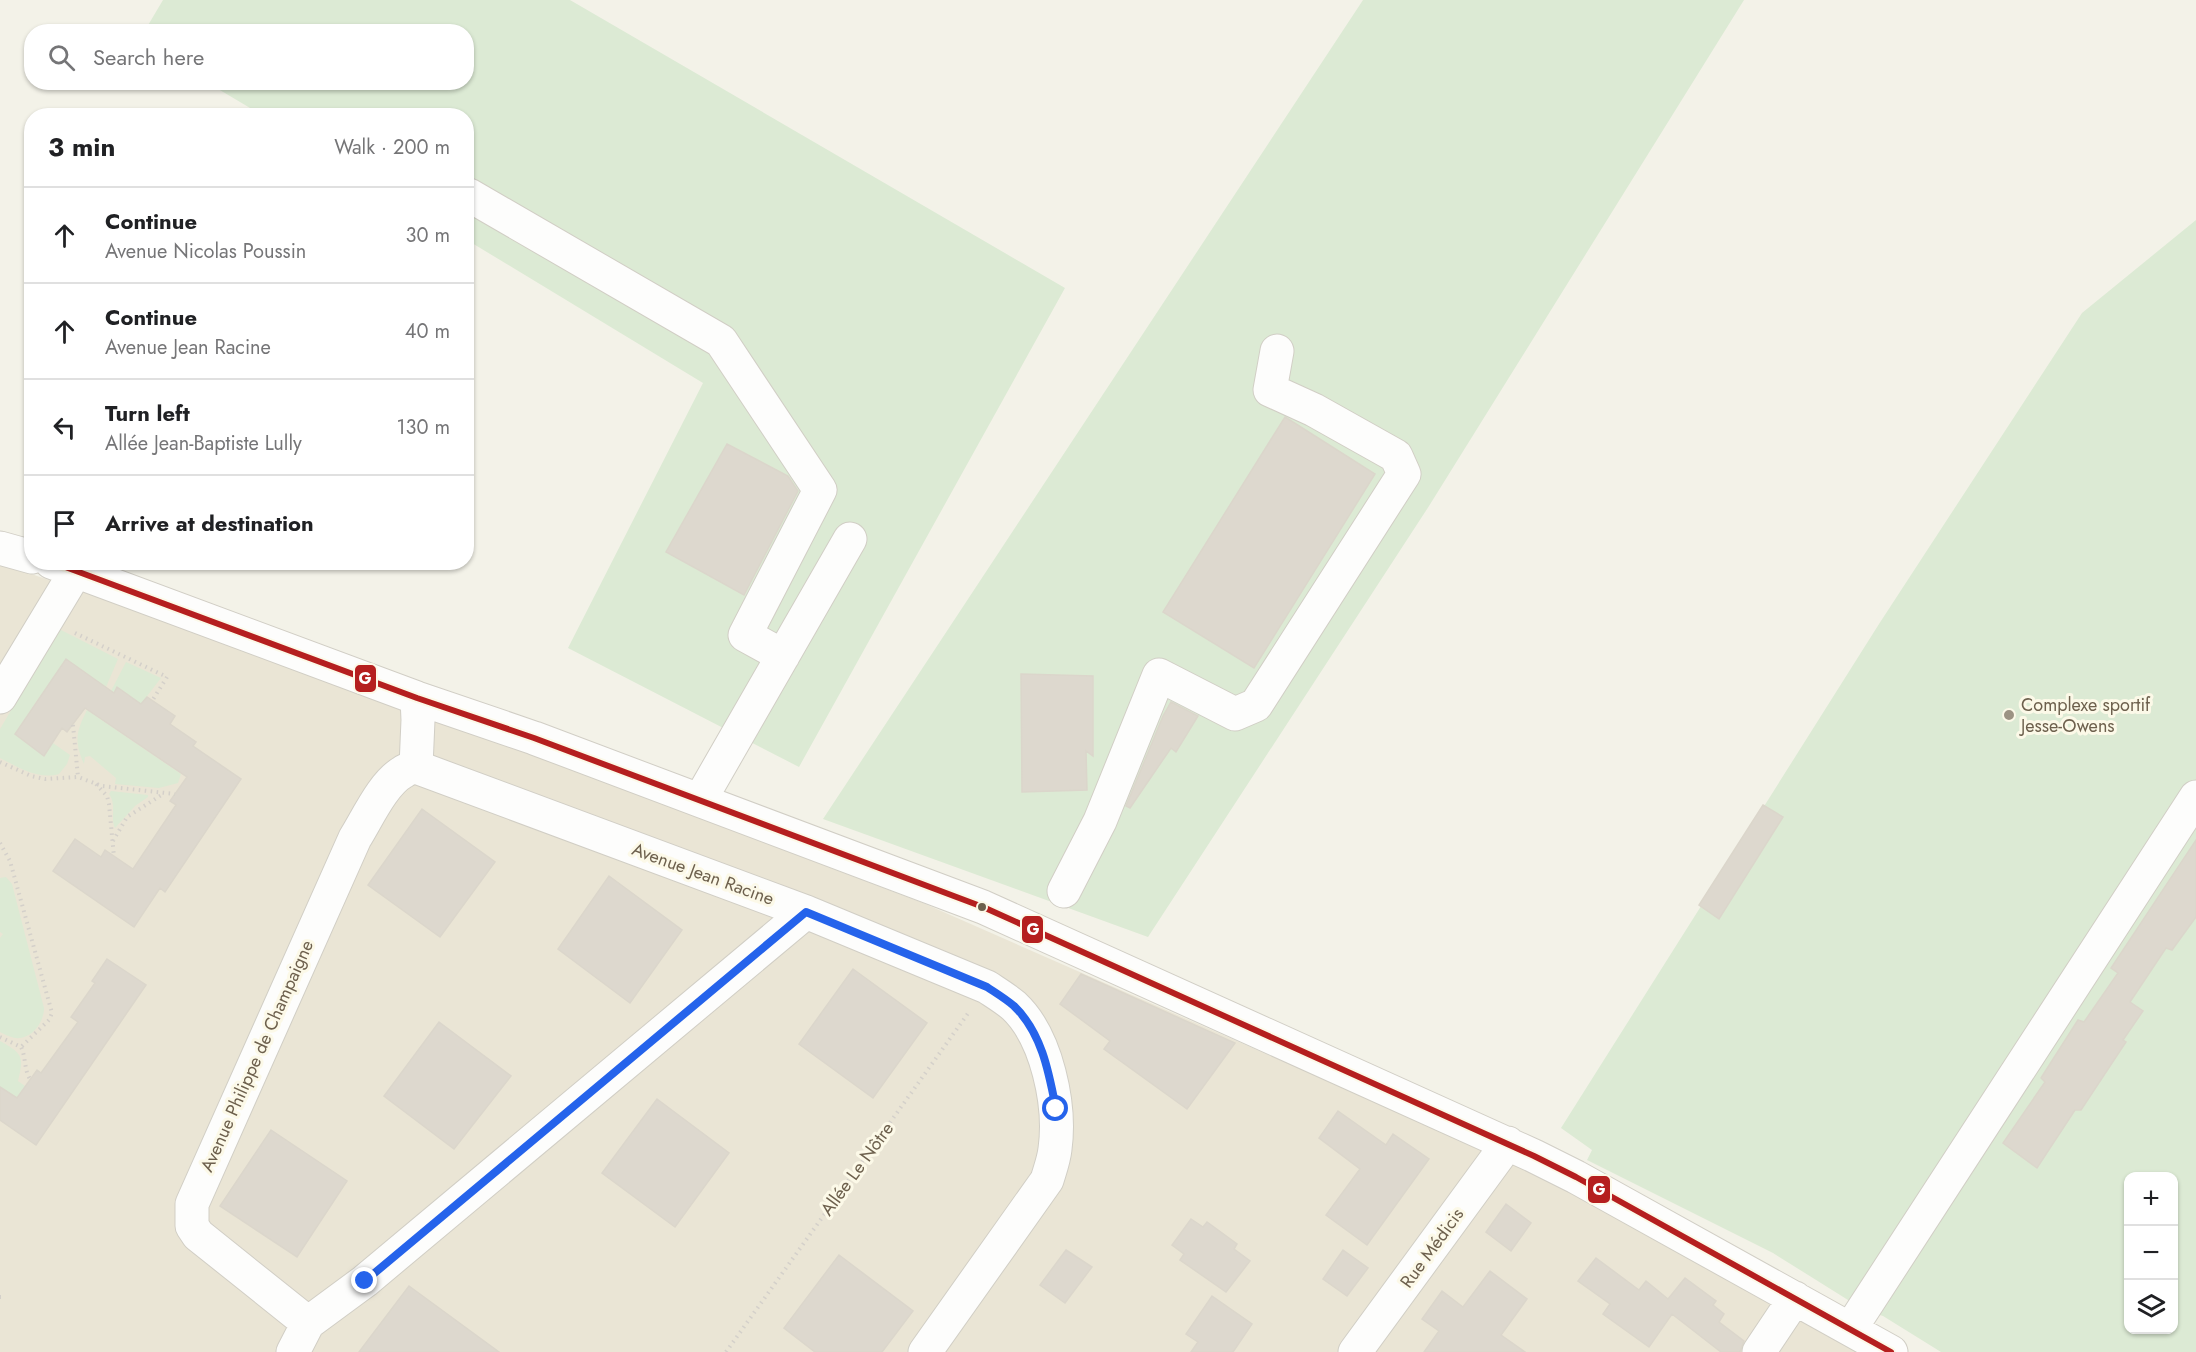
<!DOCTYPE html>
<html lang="en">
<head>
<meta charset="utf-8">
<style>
  body { margin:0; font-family:Jost,sans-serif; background:#f6f6f6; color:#202124 }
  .controls { position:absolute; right:18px; bottom:18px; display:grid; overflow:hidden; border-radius:12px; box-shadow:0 2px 4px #0004 }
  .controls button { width:54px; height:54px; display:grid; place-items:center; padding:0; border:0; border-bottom:2px solid #e0e0e0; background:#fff; color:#202124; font:30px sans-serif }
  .stop { position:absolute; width:18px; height:18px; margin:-14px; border:4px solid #2563eb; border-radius:50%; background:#fff }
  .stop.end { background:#2563eb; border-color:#fff; box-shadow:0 2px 6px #0008 }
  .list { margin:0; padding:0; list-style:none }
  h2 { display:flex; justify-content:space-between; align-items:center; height:78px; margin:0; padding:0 24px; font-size:26px }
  h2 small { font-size:20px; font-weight:400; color:#757577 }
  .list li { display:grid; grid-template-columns:39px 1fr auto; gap:18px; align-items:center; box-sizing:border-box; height:96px; padding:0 24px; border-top:2px solid #e0e0e0 }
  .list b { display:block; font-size:22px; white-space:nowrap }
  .list p { margin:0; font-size:20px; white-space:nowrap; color:#757577 }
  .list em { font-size:20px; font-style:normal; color:#757577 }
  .icon { flex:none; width:33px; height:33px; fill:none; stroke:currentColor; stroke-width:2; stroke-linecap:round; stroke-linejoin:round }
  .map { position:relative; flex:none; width:2196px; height:1352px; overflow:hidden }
  .search { position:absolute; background:#fff; box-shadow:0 2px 4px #0004; left:24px; top:24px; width:450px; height:66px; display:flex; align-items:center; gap:15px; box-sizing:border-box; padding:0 21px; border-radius:24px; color:#757577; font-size:22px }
  .panel { position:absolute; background:#fff; box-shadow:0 2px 4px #0004; left:24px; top:108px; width:450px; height:462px; border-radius:24px }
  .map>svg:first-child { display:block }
  .residential { fill:#eae5d5 }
  .green { fill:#dcead4; fill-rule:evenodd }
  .building { fill:#ddd8ce; stroke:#dbd6cb; stroke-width:1.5 }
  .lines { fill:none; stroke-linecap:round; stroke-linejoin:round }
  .minor-casing { stroke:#d1cec5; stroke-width:35 }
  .path { stroke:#d4d0ca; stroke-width:4; stroke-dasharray:1.5 4.5; stroke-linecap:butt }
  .minor { stroke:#fdfdfc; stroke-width:33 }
  .bus-1-casing { stroke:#fcf9e8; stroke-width:10 }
  .bus-1 { stroke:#b51f1f; stroke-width:6 }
  .route { stroke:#2563eb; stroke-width:8 }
  .poi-dot { fill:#9c9383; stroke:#fcf9e8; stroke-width:2 }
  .bus-dot { fill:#6d604d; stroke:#fcf9e8; stroke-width:2 }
  .labels { text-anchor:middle; stroke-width:6; stroke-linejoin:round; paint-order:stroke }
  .poi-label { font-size:18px; fill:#6d604d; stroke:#fcf9e8; text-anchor:start }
  .street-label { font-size:18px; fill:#6d604d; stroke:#fcf9e8 }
  .line-badge { stroke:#fcf9e8; stroke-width:2 }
  .badge-label { font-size:16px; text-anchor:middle; font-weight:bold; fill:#fff }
</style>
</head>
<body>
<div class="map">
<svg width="2196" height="1352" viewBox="0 0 2196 1352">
  <rect width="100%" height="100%" fill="#f3f2e8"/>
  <path class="residential" d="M0 563 369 692 923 903 1569 1187 1859 1352H0Z"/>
  <path class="green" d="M163 0H570L1065 288 799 767 568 648 703 383 467 240 466 116 262 115 208 83 466 82V32H144Z
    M1363 0H1744L1429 506 1148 937 823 819Z
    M2196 220V1352H1941L1883 1316 1864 1310 1773 1253 1587 1160 1592 1150 1561 1128 1879 624 2082 313ZM2128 1176H2174V1330H2128Z
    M59 629 118 659 106 687 40 696 15 734 44 756 53 743 70 755 67 764 59 774C38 780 18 767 0 758V729Z
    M126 662 161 678 141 704 117 688 114 693 111 691Z
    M87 710 181 774 178 783 159 788 115 784 116 778 90 756 85 757 84 764C74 741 76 732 87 710Z
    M111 791 148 795V797L135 806 115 828C110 818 117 805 109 794Z
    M6 877 12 884 44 1008C44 1023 31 1040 15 1038 10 1037 4 1034 0 1032V938L3 934 0 932V878Z
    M0 1041C23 1054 24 1056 18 1081L25 1086 17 1098 0 1087Z"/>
  <path class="building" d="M1285 417 1375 474 1254 668 1163 612Z
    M727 444 788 476 798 491 744 595 666 552Z
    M66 659 114 693 117 687 141 704 147 697 175 716 170 724 196 742 193 746 241 779 165 892 160 888 134 927 53 871 75 839 101 857 105 850 133 869 176 805 170 801 187 777 85 708 67 732 62 728 44 756 15 734Z
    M1021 674 1093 676V756L1086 751 1087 790 1022 792Z
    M1171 702 1198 716 1176 752 1171 748 1130 808 1126 806 1163 716Z
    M1763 805 1783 817 1719 919 1699 905Z
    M422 809 495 862 440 937 368 885Z
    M2196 840V917L2172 950 2166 948 2130 1002 2143 1011 2123 1040 2126 1042 2081 1110H2075L2037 1168 2003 1143 2045 1082 2041 1078 2078 1020 2084 1022 2118 973 2111 968Z
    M609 876 682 930 630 1003 558 949Z
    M107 959 146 985 36 1145 0 1120V1087L17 1098 37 1070 41 1073 78 1022 71 1017 95 983 92 981Z
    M853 969 927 1023 873 1098 799 1044Z
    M1081 974 1235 1043 1187 1109 1104 1049 1110 1041 1060 1004Z
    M439 1022 511 1076 454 1149 384 1096Z
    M657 1099 729 1153 675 1227 602 1173Z
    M1338 1111 1386 1145 1393 1134 1429 1159 1367 1245 1326 1215 1360 1169 1319 1138Z
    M271 1130 347 1181 297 1257 220 1206Z
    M1506 1204 1531 1223 1511 1251 1486 1232Z
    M1191 1219 1203 1227 1207 1222 1237 1244 1234 1249 1250 1261 1226 1292 1180 1260 1184 1254 1172 1245Z
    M1066 1250 1092 1267 1065 1303 1040 1285Z
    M1343 1250 1368 1268 1347 1296 1323 1279Z
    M839 1255 913 1311 882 1352H815L784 1328Z
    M1596 1258 1639 1290 1646 1281 1668 1299 1685 1278 1716 1301 1713 1305 1724 1314 1719 1322 1744 1341 1740 1352H1721L1672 1314 1649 1347 1603 1314 1610 1304 1578 1281Z
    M1490 1271 1527 1299 1501 1335 1525 1352H1424L1439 1331 1422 1319 1442 1291 1463 1307Z
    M409 1286 499 1352H359Z
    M1212 1296 1252 1324 1233 1352H1191L1198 1342 1186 1334Z"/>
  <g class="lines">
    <defs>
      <path id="minor" d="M469 195 721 341 820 490 745 635 783 656
        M0 548 32 557
        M51 562 417 698 534 738 983 907 1534 1156 1576 1177 1891 1352
        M0 697 76 571
        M416 767 806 912 987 987C996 993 1006 999 1014 1006 1047 1037 1061 1105 1055 1149 1054 1159 1050 1170 1047 1180L925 1352
        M416 767 418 720 417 698
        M700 800 850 539
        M1064 891 1100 821 1159 675 1235 714 1256 705 1404 474 1396 456 1314 410 1270 390 1277 351
        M308 1323 198 1235 192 1226V1204L355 838C367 819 383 783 403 772 407 769 412 768 416 767
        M1851 1328 2196 797
        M293 1352 308 1323 365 1281 806 912
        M1355 1352 1508 1143
        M1759 1352 1795 1298"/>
    </defs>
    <use href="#minor" class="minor-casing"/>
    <path class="path" d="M75 633 167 677 152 701
      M73 725 78 777
      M0 762 31 776 45 779 78 777 102 786 175 794
      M96 784 107 796 109 804 114 857
      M113 841 127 817 163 794
      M0 843 10 861 52 1013 49 1020 21 1047
      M0 1037 21 1047C26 1057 24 1070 30 1079
      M0 1297H1
      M726 1352 969 1012"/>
    <use href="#minor" class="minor"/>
    <defs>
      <path id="bus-1" d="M52 562 417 698 534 738 983 907 1534 1156 1576 1177 1891 1352"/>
    </defs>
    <use href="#bus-1" class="bus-1-casing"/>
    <use href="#bus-1" class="bus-1"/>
  </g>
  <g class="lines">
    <path class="route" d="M365 1281 806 912 987 987C996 993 1006 999 1014 1006 1042 1033 1049 1073 1056 1109"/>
  </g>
  <circle class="poi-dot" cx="2009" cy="715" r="6"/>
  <circle class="bus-dot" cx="982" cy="907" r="5"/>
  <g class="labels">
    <g class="poi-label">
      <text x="2021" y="711">Complexe sportif<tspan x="2021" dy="21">Jesse-Owens</tspan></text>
    </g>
    <g class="street-label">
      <text transform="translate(703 874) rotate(20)" y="6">Avenue Jean Racine</text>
      <text transform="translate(257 1056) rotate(-66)" y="6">Avenue Philippe de Champaigne</text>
      <text transform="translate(857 1169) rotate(-54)" y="6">Allée Le Nôtre</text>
      <text transform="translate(1432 1248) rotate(-54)" y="6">Rue Médicis</text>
    </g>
  </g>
  <g class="line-badge">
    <rect x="354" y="664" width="23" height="29" rx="6" fill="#b51f1f"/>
    <rect x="1021" y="915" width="23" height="29" rx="6" fill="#b51f1f"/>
    <rect x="1587" y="1175" width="24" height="29" rx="6" fill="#b51f1f"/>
  </g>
  <g class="badge-label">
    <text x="365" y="684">G</text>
    <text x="1033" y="935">G</text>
    <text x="1599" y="1195">G</text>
  </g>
</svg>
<div class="controls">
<button>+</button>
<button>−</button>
<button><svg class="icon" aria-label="layers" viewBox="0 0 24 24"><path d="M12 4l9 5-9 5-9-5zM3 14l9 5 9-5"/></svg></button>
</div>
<div class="stop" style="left:1056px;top:1109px"></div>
<div class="stop end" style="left:365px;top:1281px"></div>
<div class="search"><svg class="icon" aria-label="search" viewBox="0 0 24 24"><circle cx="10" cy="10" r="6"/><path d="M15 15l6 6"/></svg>Search here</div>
<section class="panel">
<h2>3 min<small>Walk · 200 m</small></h2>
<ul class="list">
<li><svg class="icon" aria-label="ahead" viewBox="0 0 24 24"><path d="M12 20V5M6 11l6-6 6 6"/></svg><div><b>Continue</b><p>Avenue Nicolas Poussin</p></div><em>30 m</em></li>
<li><svg class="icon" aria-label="ahead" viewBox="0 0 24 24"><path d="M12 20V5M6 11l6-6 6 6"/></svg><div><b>Continue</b><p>Avenue Jean Racine</p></div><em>40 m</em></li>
<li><svg class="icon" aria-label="left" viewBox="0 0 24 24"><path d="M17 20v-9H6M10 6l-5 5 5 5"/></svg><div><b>Turn left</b><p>Allée Jean-Baptiste Lully</p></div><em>130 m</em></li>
<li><svg class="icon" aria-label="arrive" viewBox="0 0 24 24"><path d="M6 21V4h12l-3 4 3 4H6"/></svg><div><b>Arrive at destination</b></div></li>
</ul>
</section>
</div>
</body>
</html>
